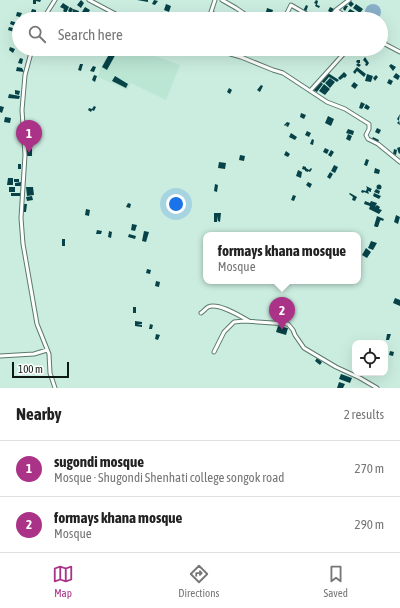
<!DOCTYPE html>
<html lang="en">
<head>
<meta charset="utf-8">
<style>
  body { margin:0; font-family:"Asap Condensed",sans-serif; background:#f2f2f2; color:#222 }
  .controls { position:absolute; right:12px; bottom:12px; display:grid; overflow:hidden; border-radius:8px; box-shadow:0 4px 16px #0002 }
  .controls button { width:36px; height:36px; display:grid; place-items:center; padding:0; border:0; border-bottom:1px solid #e0e0e0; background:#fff; color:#222; font:20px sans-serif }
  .scale { position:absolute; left:12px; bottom:10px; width:57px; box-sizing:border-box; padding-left:4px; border:2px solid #0c1914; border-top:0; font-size:11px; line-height:14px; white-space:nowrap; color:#0c1914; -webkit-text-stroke:3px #fff; paint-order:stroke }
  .you { position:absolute; left:176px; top:204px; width:14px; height:14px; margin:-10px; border:3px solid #fff; border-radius:50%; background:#1a73e8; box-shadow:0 0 0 6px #1a73e833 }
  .badge { display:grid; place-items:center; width:26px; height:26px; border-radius:50%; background:#aa3287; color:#fff; font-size:13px; font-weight:700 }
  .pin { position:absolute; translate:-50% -33px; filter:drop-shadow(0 1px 2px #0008) }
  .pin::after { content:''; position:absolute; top:21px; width:14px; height:12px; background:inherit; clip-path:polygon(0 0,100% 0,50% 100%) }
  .popup { position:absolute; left:203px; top:232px; width:158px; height:52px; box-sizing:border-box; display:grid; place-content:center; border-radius:8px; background:#fff; filter:drop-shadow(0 1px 3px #0005); font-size:13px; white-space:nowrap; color:#767676 }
  .popup b { font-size:15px; color:#222 }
  .popup::after { content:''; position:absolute; left:50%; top:100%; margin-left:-8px; border:8px solid transparent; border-top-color:#fff }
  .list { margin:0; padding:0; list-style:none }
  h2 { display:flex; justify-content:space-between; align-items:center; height:52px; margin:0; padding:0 16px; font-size:17px }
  h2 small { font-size:13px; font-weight:400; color:#767676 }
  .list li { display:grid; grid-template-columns:26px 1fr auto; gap:12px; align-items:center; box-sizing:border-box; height:56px; padding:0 16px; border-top:1px solid #e0e0e0 }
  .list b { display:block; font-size:15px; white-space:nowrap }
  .list p { margin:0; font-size:13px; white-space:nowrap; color:#767676 }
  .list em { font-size:13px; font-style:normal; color:#767676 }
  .icon { flex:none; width:22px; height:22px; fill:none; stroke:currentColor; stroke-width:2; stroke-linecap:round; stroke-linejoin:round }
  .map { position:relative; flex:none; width:400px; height:388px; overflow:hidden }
  .search { position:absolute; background:#fff; box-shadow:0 4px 16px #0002; left:12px; right:12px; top:12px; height:44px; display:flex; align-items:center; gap:10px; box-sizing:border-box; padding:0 14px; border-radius:22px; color:#767676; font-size:15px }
  .sheet { height:164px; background:#fff }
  nav { display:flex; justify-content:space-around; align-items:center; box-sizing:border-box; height:56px; border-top:1px solid #e0e0e0; background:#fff; font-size:11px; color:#767676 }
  nav a { display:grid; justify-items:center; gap:2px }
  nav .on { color:#aa3287 }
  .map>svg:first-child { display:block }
  .built { fill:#bbe6d4 }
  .water { fill:#89afc9 }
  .building { fill:#064247 }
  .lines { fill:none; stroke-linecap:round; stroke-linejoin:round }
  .street-casing { stroke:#5b7a6e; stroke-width:5 }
  .street { stroke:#fff; stroke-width:3 }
</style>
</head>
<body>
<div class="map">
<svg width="400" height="388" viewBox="0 0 400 388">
  <rect width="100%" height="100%" fill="#cbede0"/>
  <path class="built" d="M110 49H135L180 65 166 100 131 83 127 90 98 77 101 67Z"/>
  <path class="water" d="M365 12a8 8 0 1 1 16 0a8 8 0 1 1-16 0Z"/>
  <path class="building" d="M33 0H41L40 2 36 1V4H33Z
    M81 0 84 3 81 8 77 5Z
    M137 0H148V2Z
    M154 0 158 1 155 5 152 4Z
    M316 0 318 1 317 5 320 6 319 8 315 6 316 4 314 3Z
    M351 1 354 4 351 7 348 4Z
    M63 3 69 7 66 13 63 11 64 9 60 7Z
    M166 4 171 6 169 12 164 10Z
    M356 4 363 9 360 13 353 8Z
    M306 5 308 6 306 12 303 11Z
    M345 5 348 6 345 11 343 9Z
    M70 7 73 9 71 13 68 11Z
    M85 7 90 10 87 15 82 12Z
    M330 7 334 9 332 13 328 11Z
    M267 8 273 10 272 13 266 12Z
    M32 9 36 10V13L31 12Z
    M73 9 79 11 77 16 72 14Z
    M350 9 360 15 357 19 347 13Z
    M17 12 22 13 20 17 16 16Z
    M134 12 139 15 137 19H131Z
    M32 15 38 16 37 19H32Z
    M11 21 18 23 17 27 10 24Z
    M14 26 18 28V30L15 29 14 32 8 30 9 27 13 28Z
    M10 47 15 49 13 53 9 50Z
    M62 49 66 51 64 56 61 54Z
    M112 49 118 50 107 70 102 67Z
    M185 49H191L188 55 184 52Z
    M300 49 304 51 301 55 297 53Z
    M365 57 369 63 367 66 365 65 366 63 363 60Z
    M20 58 23 59 22 64 18 63Z
    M357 60H360V63H358L361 65 359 67 356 65 358 63 356 62Z
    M80 64H83L81 71 78 70Z
    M391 64 396 67 393 71 389 66Z
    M93 66 96 67 94 72 90 71Z
    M17 67 22 68 24 72 16 71Z
    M357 67 366 74 364 77 357 71 355 74 353 72Z
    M344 72 347 75 345 78 342 75 344 77 340 80 338 78Z
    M328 73 339 80 337 82 329 77 324 83 320 81Z
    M396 73 400 76 398 80 393 77Z
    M367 74 373 76 371 82 365 81Z
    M94 75 97 76 95 82 92 80Z
    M376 75 378 77 375 81 373 78Z
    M115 76 128 84 126 88 112 81Z
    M330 78 335 82 330 88 325 83Z
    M389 79 393 81 391 85 387 83Z
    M320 81 323 84 317 92 313 90Z
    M354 82 358 85 355 89 351 86Z
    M324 84 330 89 325 95 319 91Z
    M261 85 263 86 260 92 257 90Z
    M229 88 232 90 230 94 227 92Z
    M15 90 20 91 19 95 15 94Z
    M9 94 20 96 19 99 8 98Z
    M361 102 365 104 362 109 359 108Z
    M366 104 370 107 368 110 364 108Z
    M0 106 4 107 2 113 0 112Z
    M94 106 96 107 94 111 92 110 91 112 88 110 89 108 92 109Z
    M301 113 306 115 304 119 300 117Z
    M400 114 399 120 400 125 397 123 399 121 397 119Z
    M328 116 334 119 331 126 325 123Z
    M5 117 11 118 10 123 4 122Z
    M287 122 290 123 288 127 286 126 287 124 285 126 284 125Z
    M377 128 381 130 379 134 375 132Z
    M348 129 354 131 353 135 346 133Z
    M307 131 311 133 309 137 305 135Z
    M291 133 297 137 295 140 289 137Z
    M348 134 352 136 350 141 346 139Z
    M373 137 379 140 378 142 372 139Z
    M312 139 314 140 313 145 310 144Z
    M400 147V153L399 154 397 148Z
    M325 148 329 150 327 154 323 152Z
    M26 149H32V156H26Z
    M394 149 397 150 396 155 393 154Z
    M331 150 334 152 331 157 328 155Z
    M286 151 290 154 288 157 284 155Z
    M240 155 245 156 244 161 239 160Z
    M366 159 369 160 367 166 364 165Z
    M219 162 226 163 225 169 218 168Z
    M18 164H21V169H18Z
    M334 165 338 167 335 173 331 171Z
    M303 166 306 167V168L309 170 311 168 312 169 310 172 308 171V172L305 171V170L302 169Z
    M375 168 380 170 379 174 374 173Z
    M298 170 302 172 301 178 296 176Z
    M330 172 333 174 330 179 327 177Z
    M8 178H13V185H7Z
    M14 179H19V182H14Z
    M21 182V186H15V183Z
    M308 182 312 184 310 188 306 185Z
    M215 184 218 185 217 192 214 191Z
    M376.5 187a2.5 2.5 0 1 1 5 0a2.5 2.5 0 1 1-5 0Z
    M366 186 372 189 371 190 369 189 371 190V192L368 191 369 194 364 192 363 193 361 192 362 190 366 191 367 188Z
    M9 187H15V192H9Z
    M26 187H33L34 195 27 196Z
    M376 189 380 191 379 194 374 192Z
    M11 193H20V196H11Z
    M350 193 357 197 355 201 352 200 353 197 349 194Z
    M374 193 381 196 379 199 373 196Z
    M293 195 296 196 294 201 291 200Z
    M32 196 33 200 27 201 26 197Z
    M365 201 370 203 371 201 377 203 375 207 377 205 380 207 379 209 382 210 379 214 369 209 370 206 364 204Z
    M128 203 131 204 130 208 126 207Z
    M23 204H27L26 212H22Z
    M86 209 90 210 89 216 85 215Z
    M214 213H221L220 222 218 221V216L217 222H214Z
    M396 215 400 217 398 224 394 222Z
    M377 216 384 219 383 221 381 220 380 221 378 227H376L374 226Z
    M132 224 137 225 135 231 131 230Z
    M97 230 102 231 101 234H96Z
    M109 231 112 232 111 238 108 237Z
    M144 231 149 232 146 242 142 241Z
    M129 234 136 236 135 239 128 237Z
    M62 239H65V246H62Z
    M371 241 377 243 373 250 368 248Z
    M366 248 371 252 367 258 362 255Z
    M147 269 151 270 150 274 146 273Z
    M156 281 160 282 159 287 155 286Z
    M395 298 400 300V306L393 303Z
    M133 307H136V313H133Z
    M135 321 142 322V324H137L142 325V327L135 326Z
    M150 324 153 325 152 329H149Z
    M278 326 288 328 286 335 276 332Z
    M156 334 160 335 158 340 155 339Z
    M387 334H391L389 340H386Z
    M390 351 394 352 393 356 389 355Z
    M317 358 322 362 320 365 315 361Z
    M341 374 352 378 350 383 339 379Z
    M339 382 345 384 343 388H337Z"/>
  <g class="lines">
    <defs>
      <path id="street" d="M89 0 125 19
        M215 0 211 12 221 19
        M222 0 236 8 252 19
        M336 10 349 0
        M44 19 48 11 55 0
        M284 19 291 5 315 19
        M329 19 336 10 350 19
        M381 42 400 52
        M32 49 25 75 22 110 25 155 21 218 23 244 37 324 49 354 50 373 55 388
        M213 49 241 57 273 70 283 73 327 102 345 109 369 124V129L366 135 368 139 378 144 400 162
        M310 91 348 49
        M201 313C203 312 206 308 208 307 218 302 240 316 249 321
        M214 352 224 332 234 322 244 321 288 324 293 330 295 335 304 348 336 367 360 378 377 388
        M0 356 34 354 47 350"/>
    </defs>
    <use href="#street" class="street-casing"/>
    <use href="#street" class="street"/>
  </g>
</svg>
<div class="controls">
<button><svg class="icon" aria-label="locate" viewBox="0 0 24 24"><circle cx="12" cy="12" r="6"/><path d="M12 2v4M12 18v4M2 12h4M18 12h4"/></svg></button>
</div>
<div class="scale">100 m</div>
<div class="you"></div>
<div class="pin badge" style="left:29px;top:153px">1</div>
<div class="pin badge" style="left:282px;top:330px">2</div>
<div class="popup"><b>formays khana mosque</b>Mosque</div>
<div class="search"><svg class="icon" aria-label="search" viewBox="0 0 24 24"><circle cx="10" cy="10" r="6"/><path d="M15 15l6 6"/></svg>Search here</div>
</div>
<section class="sheet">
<h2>Nearby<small>2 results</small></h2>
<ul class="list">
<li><span class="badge">1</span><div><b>sugondi mosque</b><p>Mosque · Shugondi Shenhati college songok road</p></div><em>270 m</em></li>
<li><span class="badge">2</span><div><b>formays khana mosque</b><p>Mosque</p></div><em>290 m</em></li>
</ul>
</section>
<nav>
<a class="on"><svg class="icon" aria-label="map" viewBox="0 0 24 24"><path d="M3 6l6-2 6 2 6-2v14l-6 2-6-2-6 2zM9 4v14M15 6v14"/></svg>Map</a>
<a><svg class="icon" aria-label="directions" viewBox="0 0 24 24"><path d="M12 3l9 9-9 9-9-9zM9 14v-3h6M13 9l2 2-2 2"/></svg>Directions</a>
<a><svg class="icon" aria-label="saved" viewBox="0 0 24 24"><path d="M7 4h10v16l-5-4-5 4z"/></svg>Saved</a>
</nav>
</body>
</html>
